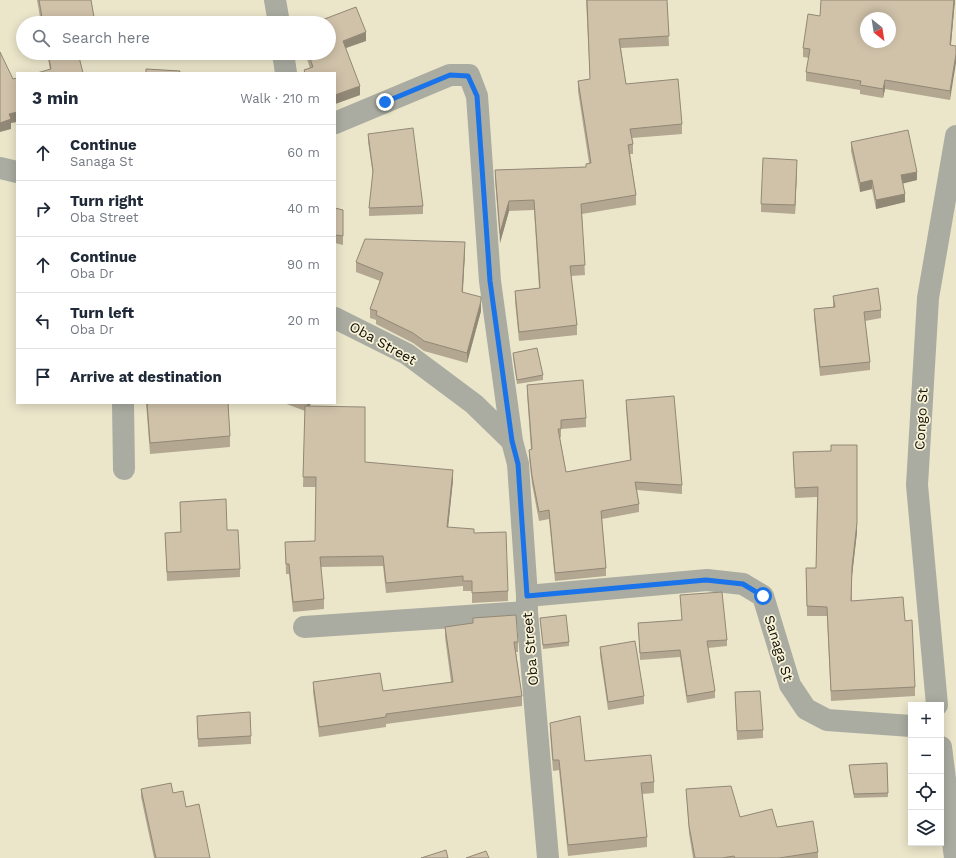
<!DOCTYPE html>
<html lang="en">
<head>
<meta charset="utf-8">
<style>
  body { margin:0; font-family:"Work Sans",sans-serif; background:#f6f6f7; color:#1f2937 }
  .controls { position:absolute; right:12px; bottom:12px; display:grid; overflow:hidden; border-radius:0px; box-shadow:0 2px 10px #0003 }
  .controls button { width:36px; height:36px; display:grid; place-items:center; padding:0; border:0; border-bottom:1px solid #e0e1e3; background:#fff; color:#1f2937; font:20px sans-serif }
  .compass { position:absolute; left:860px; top:12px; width:36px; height:36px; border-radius:50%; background:#fff; box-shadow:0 2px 10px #0003; rotate:150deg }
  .stop { position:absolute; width:12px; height:12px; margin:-9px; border:3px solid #1a73e8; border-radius:50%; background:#fff }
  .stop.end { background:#1a73e8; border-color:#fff; box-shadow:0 1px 4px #0008 }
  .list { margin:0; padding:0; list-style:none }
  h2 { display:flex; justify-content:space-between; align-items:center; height:52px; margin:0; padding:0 16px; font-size:17px }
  h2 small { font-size:13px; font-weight:400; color:#747a83 }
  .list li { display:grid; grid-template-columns:26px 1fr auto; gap:12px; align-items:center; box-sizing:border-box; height:56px; padding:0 16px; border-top:1px solid #e0e1e3 }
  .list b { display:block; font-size:15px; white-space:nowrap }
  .list p { margin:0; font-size:13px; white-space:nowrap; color:#747a83 }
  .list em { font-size:13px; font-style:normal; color:#747a83 }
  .icon { flex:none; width:22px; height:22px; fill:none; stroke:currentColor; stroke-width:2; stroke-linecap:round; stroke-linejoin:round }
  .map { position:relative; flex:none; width:956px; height:858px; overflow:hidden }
  .search { position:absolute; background:#fff; box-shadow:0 2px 10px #0003; left:16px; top:16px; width:320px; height:44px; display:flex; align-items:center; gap:10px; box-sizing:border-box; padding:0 14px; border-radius:22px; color:#747a83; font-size:15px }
  .panel { position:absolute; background:#fff; box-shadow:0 2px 10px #0003; left:16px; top:72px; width:320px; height:332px; border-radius:0px }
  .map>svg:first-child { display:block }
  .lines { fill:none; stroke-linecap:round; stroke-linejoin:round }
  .street { stroke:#aaaca1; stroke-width:22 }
  .wall { fill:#b3a791 }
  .shaded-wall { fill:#928876 }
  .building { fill:#d0c2a9; stroke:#928876; fill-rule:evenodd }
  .route { stroke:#1a73e8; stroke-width:5 }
  .labels { text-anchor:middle; stroke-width:3.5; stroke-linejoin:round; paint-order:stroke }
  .street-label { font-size:14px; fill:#0f0d05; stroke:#f8f3d7 }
</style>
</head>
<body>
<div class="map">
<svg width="956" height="858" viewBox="0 0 956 858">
  <rect width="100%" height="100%" fill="#ebe6ca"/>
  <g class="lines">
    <path class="street" d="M275 0 279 23
      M283 53 286 73
      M335 123 450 75H469L477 96 490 281 512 441
      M0 168 17 172
      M335 318 407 354 474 404 512 441 518 464 527 596V612L548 858
      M123 403 124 469
      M527 596 707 580 743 584 763 596 790 685 806 709 827 720 911 726
      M304 627 527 612
      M937 705 917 485 928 298 956 136
      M941 747 955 858"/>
  </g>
  <path class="wall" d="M37 0H91L95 23H41Z
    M586 0H667L669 46 621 48 626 84 682 124V134L632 138 633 144V154H630L636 195V205L582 214 585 275 571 276 577 325V335L519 341 515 301V291L539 288 534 210 509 211 500 243 495 180V170L586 167V164L589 163 578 91V81L590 79Z
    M955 0 951 45 950 100 885 89 883 98 860 94V90L806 81V72L809 58 803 57V48L820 16Z
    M366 41 346 48 360 95 335 104V73H304V70L310 68 305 53H329Z
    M47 53H99V56L80 59 50 70Z
    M368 134 423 206V214L369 216V208L373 175 368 142Z
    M851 142 917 180 903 183 905 202 876 209 872 189 860 192 851 151Z
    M797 168 795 214 761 212V204Z
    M335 208 343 210V245L335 243Z
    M465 252 463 292 481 311 467 363 424 351 413 343 376 324V320L370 318V309L380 281 356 272V262Z
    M833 296 881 310V318L865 321 870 362V370L820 376 814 317V309L833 307Z
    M513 353 543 375V380L517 384 513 357Z
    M527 385 586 418V427L561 429V437L560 438 566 472 630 461 626 408V400L682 485V494L637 490 639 504V512L602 519 606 568V576L555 581 549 519 539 521 532 484 529 458V450H531L527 394Z
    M146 403H228L230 436V447L150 454Z
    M284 403H311L310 406 365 462 453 480 448 528 474 533 508 591V601L472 603V591H463V586L386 593 383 566 321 567 324 599V609L293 612 289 574H286L285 542 315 541 316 487H303L305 411Z
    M793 452 857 532 852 576V601L905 621 915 687V696L831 701 827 616H807L806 568H816L817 497 795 498Z
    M180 502 227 530 240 569V577L167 581 165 533 181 532Z
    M680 595 727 640V646L708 648 715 691V698L687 703 680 657 640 660 638 623 682 620Z
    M540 618 569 642V646L543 649Z
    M445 627 518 642V652H516L522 696V706L386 724V727L319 737 313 692V682L383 691 451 682 445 637Z
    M600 647 644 696V704L608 710 600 655Z
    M735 692 763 730V738L737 740Z
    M197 716 251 736V744L198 747Z
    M550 723 585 761 654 782V793L642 794 647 837V847L568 856 559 770 553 771 550 733Z
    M887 763 888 797 854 798 849 769V765Z
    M141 789 173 793 186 807 210 858H154L141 797Z
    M686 789 740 817 777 827 818 852V858H693L689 833Z"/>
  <path class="shaded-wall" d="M954 0H955L950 54V45Z
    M366 32V41L343 49V41Z
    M956 54V63L950 100V91Z
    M885 80V89L883 98V89Z
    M360 86V95L335 104V95Z
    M17 112V122L11 123V129L0 132V123L9 114Z
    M797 160V168L795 214V205Z
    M917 172V180L901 184V175Z
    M872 180V189L860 192V183Z
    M905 194V202L876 209V200Z
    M509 201V211L500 243V233Z
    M465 242V252L462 302V292Z
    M481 301V311L467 363V353Z
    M308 403H311L307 412V404Z
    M857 445V532L852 576V567Z
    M453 470V480L447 537V527Z"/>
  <path class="building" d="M39 0H91L95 23H43Z
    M587 0H667L669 36 619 39 626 84 678 79 682 124 630 129 633 144 628 145 636 195 581 204 585 265 570 266 577 325 519 332 515 291 540 288 534 200 509 201 500 233 495 170 586 167V164L591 163 578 81 590 79Z
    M821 0H954L950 45 956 46V54L950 91 885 80 883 89 860 85 861 81 806 72 810 49 803 48 808 14 820 16ZM866 18H890V42H866Z
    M356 7 366 32 343 41 360 86 335 95V73H305L304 70 313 67 308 53H329V23H314Z
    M0 52 13 79 17 78V112L9 114 11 119 0 123Z
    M48 53H78L83 73H37L51 69Z
    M146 69 180 71 179 73H146Z
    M413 128 423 206 369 208 373 171 368 134Z
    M908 130 917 172 901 175 905 194 876 200 872 180 860 183 851 142Z
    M763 158 797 160 795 205 761 204Z
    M335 208 343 210V236L335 235Z
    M365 239 465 242 462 292 481 297V301L467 353 424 341 413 333 376 315 377 311 370 309 383 273 356 262Z
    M878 288 881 310 864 312 870 362 820 367 814 309 835 307 833 296Z
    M537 348 543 375 517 380 513 353Z
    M583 380 586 418 561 420V429H558L566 472 631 460 626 400 674 396 682 485 635 482 639 504 601 511 606 568 555 573 549 510 539 512 532 476 529 450 532 449 527 385Z
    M147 403H228L230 436 150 443Z
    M305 406 365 407V462L453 470 447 527 474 529V533L506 532 508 591 472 593V581H463V576L386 583 383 556 320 557 324 599 293 602 289 564H286L285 542 315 541 316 477H303Z
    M831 445H857V523L852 567 851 601 903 597 905 621 912 620 915 687 831 691 827 607 807 606 806 568H816L818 487 795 488 793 452 831 451Z
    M226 499 227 530H238L240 569 167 572 165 533 181 532 180 502Z
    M722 592 727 640 707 641 715 691 687 696 680 650 640 653 638 623 682 620 680 595Z
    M516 615 518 642H514L522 696 386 714V717L319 727 313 682 380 673 383 691 453 682 445 627 473 623V618Z
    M566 615 569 642 543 645 540 618Z
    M635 641 644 696 608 702 600 647Z
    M760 691 763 730 737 731 735 692Z
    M250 712 251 736 198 739 197 716Z
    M580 716 585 761 651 755 654 782 641 783 647 837 568 845 559 760H553L550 723Z
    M887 763 888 793 854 794 849 765Z
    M171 783 173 793 183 791 186 807 199 804 210 858H156L141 789Z
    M731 786 740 817 772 809 777 827 813 821 818 852 779 858H735L734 856 722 858H695L689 826 686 789Z
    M446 850 448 858H421Z
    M486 851 489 858H466Z"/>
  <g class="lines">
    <path class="route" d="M385 102 450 75 468 76 477 96 490 281 512 441 518 464 527 596 706 580 743 584 763 596"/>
  </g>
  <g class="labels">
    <g class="street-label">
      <text transform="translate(383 343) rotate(29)" y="5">Oba Street</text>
      <text transform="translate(921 419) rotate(-87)" y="5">Congo St</text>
      <text transform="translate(779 648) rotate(73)" y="5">Sanaga St</text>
      <text transform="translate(530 649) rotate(-95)" y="5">Oba Street</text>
    </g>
  </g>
</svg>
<div class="controls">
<button>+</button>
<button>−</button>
<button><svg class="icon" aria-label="locate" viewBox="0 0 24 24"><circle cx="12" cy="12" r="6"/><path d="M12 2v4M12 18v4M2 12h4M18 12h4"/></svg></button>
<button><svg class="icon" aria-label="layers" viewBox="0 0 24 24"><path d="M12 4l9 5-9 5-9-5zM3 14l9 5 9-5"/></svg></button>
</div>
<svg class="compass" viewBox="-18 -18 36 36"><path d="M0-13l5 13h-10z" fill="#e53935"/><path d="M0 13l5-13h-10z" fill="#747a83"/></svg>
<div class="stop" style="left:763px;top:596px"></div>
<div class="stop end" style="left:385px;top:102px"></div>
<div class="search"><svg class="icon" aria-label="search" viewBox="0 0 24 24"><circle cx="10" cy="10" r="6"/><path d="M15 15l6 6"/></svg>Search here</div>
<section class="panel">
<h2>3 min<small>Walk · 210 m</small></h2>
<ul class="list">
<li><svg class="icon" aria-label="ahead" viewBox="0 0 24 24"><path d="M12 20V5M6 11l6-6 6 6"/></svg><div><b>Continue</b><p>Sanaga St</p></div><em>60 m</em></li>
<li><svg class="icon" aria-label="right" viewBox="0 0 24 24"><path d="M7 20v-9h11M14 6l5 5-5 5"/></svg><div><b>Turn right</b><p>Oba Street</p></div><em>40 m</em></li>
<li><svg class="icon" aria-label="ahead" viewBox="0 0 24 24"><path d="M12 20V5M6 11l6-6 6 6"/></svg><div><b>Continue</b><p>Oba Dr</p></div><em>90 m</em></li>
<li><svg class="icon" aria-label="left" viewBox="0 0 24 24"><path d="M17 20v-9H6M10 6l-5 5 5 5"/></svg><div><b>Turn left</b><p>Oba Dr</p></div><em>20 m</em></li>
<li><svg class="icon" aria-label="arrive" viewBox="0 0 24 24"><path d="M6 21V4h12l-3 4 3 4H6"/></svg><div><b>Arrive at destination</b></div></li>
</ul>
</section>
</div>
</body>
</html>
